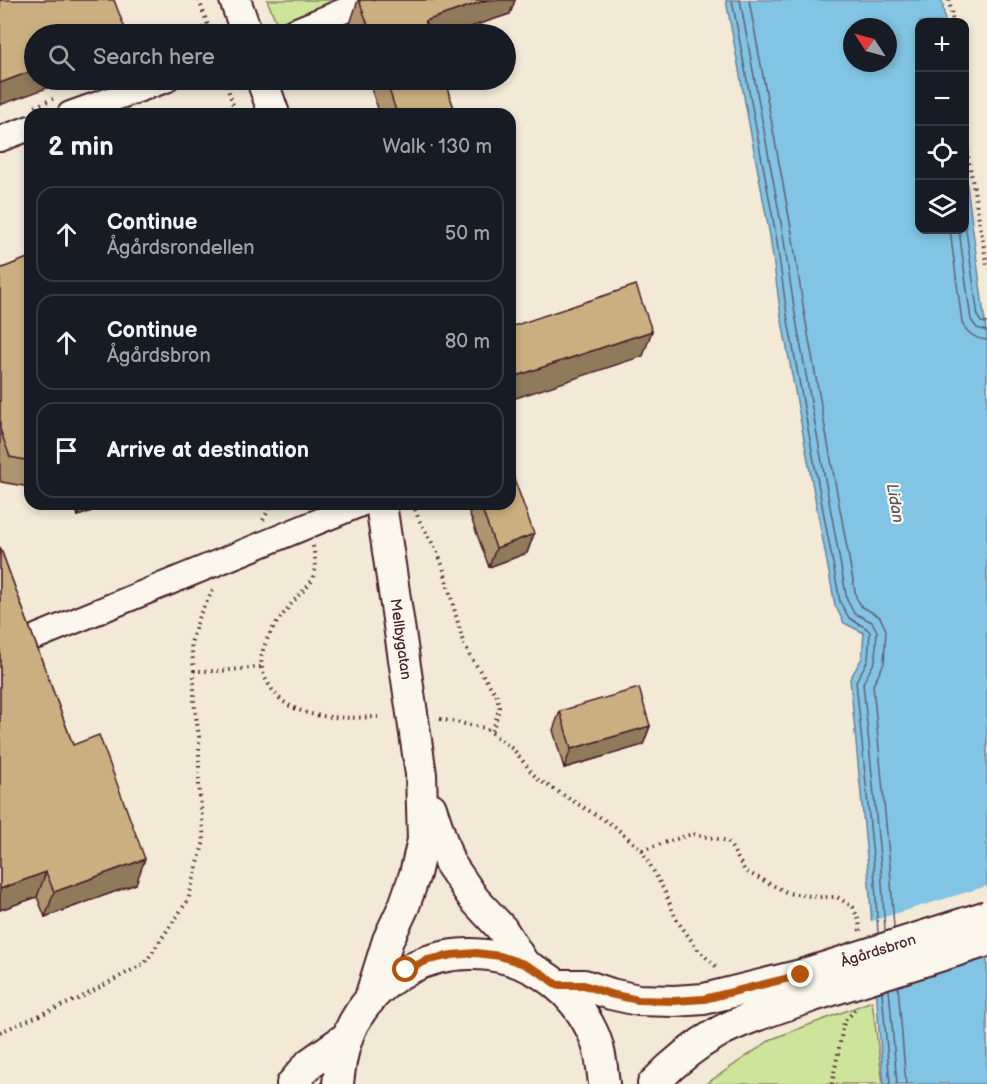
<!DOCTYPE html>
<html lang="en">
<head>
<meta charset="utf-8">
<style>
  body { margin:0; font-family:"Balsamiq Sans",sans-serif; background:#20242c; color:#f1f3f6 }
  .controls { position:absolute; right:18px; top:18px; display:grid; overflow:hidden; border-radius:12px; box-shadow:0 3px 9px #0003 }
  .controls button { width:54px; height:54px; display:grid; place-items:center; padding:0; border:0; border-bottom:2px solid #363941; background:#171b24; color:#f1f3f6; font:30px sans-serif }
  .compass { position:absolute; left:843px; top:18px; width:54px; height:54px; border-radius:50%; background:#171b24; box-shadow:0 3px 9px #0003; rotate:306deg }
  .stop { position:absolute; width:18px; height:18px; margin:-14px; border:4px solid #b45309; border-radius:50%; background:#fff }
  .stop.end { background:#b45309; border-color:#fff; box-shadow:0 2px 6px #0008 }
  .list { margin:0; padding:0; list-style:none }
  h2 { display:flex; justify-content:space-between; align-items:center; height:78px; margin:0; padding:0 24px; font-size:26px }
  h2 small { font-size:20px; font-weight:400; color:#9ea1a6 }
  .list li { display:grid; grid-template-columns:39px 1fr auto; gap:18px; align-items:center; box-sizing:border-box; height:96px; margin:0 12px 12px; padding:0 12px; border:2px solid #363941; border-radius:18px }
  .list b { display:block; font-size:22px; white-space:nowrap }
  .list p { margin:0; font-size:20px; white-space:nowrap; color:#9ea1a6 }
  .list em { font-size:20px; font-style:normal; color:#9ea1a6 }
  .icon { flex:none; width:33px; height:33px; fill:none; stroke:currentColor; stroke-width:2; stroke-linecap:round; stroke-linejoin:round }
  .map { position:relative; flex:none; width:987px; height:1084px; overflow:hidden }
  .search { position:absolute; background:#171b24; box-shadow:0 3px 9px #0003; left:24px; top:24px; width:492px; height:66px; display:flex; align-items:center; gap:15px; box-sizing:border-box; padding:0 21px; border-radius:33px; color:#9ea1a6; font-size:22px }
  .panel { position:absolute; background:#171b24; box-shadow:0 3px 9px #0003; left:24px; top:108px; width:492px; height:402px; border-radius:18px }
  .map>svg:first-child { display:block }
  .green { fill:#cce59b; stroke:#8b8263; stroke-width:1.5 }
  .water { fill:#82c4e3; stroke:#6c8299; stroke-width:1.5; fill-rule:evenodd }
  .pier { fill:#f2e9d7 }
  .lines { fill:none; stroke-linecap:round; stroke-linejoin:round }
  .shore { stroke:#606175; stroke-width:1.5 }
  .minor-casing { stroke:#4a1f2b; stroke-width:28 }
  .major-casing { stroke:#4a1f2b; stroke-width:34 }
  .path { stroke:#4a1f2b; stroke-width:4; stroke-dasharray:1.5 4.5; stroke-linecap:butt }
  .minor { stroke:#fbf7ec; stroke-width:24 }
  .major { stroke:#fbf7ec; stroke-width:30 }
  .major-bridge-casing { stroke:#4a1f2b; stroke-width:34; stroke-linecap:butt }
  .major-bridge { stroke:#fbf7ec; stroke-width:30 }
  .wall { fill:#af966f; stroke:#4a1f2b; stroke-width:1.5 }
  .shaded-wall { fill:#8f7a5a; stroke:#4a1f2b; stroke-width:1.5 }
  .building { fill:#ccaf81; stroke:#4a1f2b; stroke-width:1.5 }
  .route { stroke:#b45309; stroke-width:8 }
  .labels { text-anchor:middle; stroke-width:4.5; stroke-linejoin:round; paint-order:stroke }
  .street-label { font-size:15px; fill:#4a1f2b; stroke:#fbf7ec }
  .water-label { font-size:16px; font-style:italic; fill:#5b5162; stroke:#fbf7ec }
</style>
</head>
<body>
<div class="map">
<svg width="987" height="1084" viewBox="0 0 987 1084">
  <rect width="100%" height="100%" fill="#f2e9d7"/>
  <filter id="ink" filterUnits="userSpaceOnUse"><feTurbulence type="fractalNoise" baseFrequency=".0167" numOctaves="2"/><feDisplacementMap in="SourceGraphic" scale="12" xChannelSelector="R" yChannelSelector="G"/><feConvolveMatrix kernelMatrix="1 2 1 2 8 2 1 2 1" color-interpolation-filters="sRGB"/></filter>
  <g filter="url(#ink)">
    <path class="green" d="M267 0H333L326 8 278 26Z
      M872 1001 883 1084H706L772 1039Z"/>
    <path class="water" d="M726 0H942L945 22H920V230H964L965 170 987 338V1084H884L879 1030 868 868 850 679 862 658 864 633 844 623 835 605 781 316 770 236ZM852 27H888V63H852Z"/>
    <path class="pier" d="M987 886V956L873 991 868 922Z"/>
    <g class="lines">
      <path class="shore" d="M732 0 776 235 787 315 840 602 849 618 866 628 870 632 868 660 856 681 874 867 878 933
        M740 0 783 234 795 314 847 600 854 613 872 622 877 631 875 661 863 683 881 867 885 931
        M749 0 792 233 804 312 856 597 861 606 880 617 886 630 884 663 873 685 890 866 894 928
        M964 215 978 317 981 322 987 323
        M950 230 962 322C967 334 975 339 987 340
        M959 230 971 320 977 328 987 331
        M898 986 906 1084
        M889 989 897 1084
        M882 992 890 1084"/>
      <defs>
        <path id="minor" d="M287 34 370 0
          M70 114 166 80
          M0 139 30 128
          M38 636 361 504"/>
        <path id="major" d="M235 0 247 34
          M262 80 274 114
          M431 808 449 862 474 899 502 929 524 964
          M557 985H584L611 994 638 1000 674 1001 704 999 801 975
          M369 1001 388 940 404 906 415 874 423 840 421 774 381 504
          M292 1084 310 1063 347 1037
          M338 1084C340 1063 344 1041 354 1022 408 928 545 932 592 1031 600 1047 602 1066 604 1084
          M653 1084C672 1064 694 1046 719 1032 744 1018 782 1007 810 997"/>
      </defs>
      <use href="#minor" class="minor-casing"/>
      <use href="#major" class="major-casing"/>
      <path class="path" d="M199 0 211 34
        M949 0 953 22
        M185 34 208 26
        M225 80 236 114
        M35 106 53 99
        M964 127 968 156 987 265
        M413 504 419 520 437 551 443 567 463 642 470 656 497 696 499 707 497 717 491 733
        M263 520 272 504
        M313 546C315 557 317 568 313 578 310 585 303 591 298 596 283 614 257 643 262 668 263 675 267 682 271 688 293 722 343 718 378 717
        M194 671 191 643 199 616 213 590
        M440 719 485 728 514 750 537 779 614 826 642 850 665 892 676 919 699 951 719 969
        M642 850 692 834 728 841 745 871 788 893 818 897H837L853 907 859 921 860 931
        M0 1032 78 999 145 963 188 900 204 841 199 786V737L194 702V671H220L261 667
        M832 1084 844 1022 856 1009"/>
      <use href="#minor" class="minor"/>
      <use href="#major" class="major"/>
      <defs>
        <g id="major-bridge">
          <path id="s1" d="M801 975 987 916"/>
          <path d="M810 997 987 941"/>
        </g>
      </defs>
      <use href="#major-bridge" class="major-bridge-casing"/>
      <use href="#major-bridge" class="major-bridge"/>
    </g>
    <path class="wall" d="M358 0H515L510 14 449 34H354L350 24Z
      M368 80H444L456 114H380Z
      M30 257V487L1 482 0 478V269Z
      M74 504H111L78 516Z
      M466 504H510L534 534 527 553 489 567Z
      M0 547 73 745 136 884 45 917 37 897 0 910Z
      M560 711 650 726 643 745 564 768 553 730Z"/>
    <path class="shaded-wall" d="M487 0H515L510 14 449 34H420L425 21Z
      M34 70V80H69L0 105V83Z
      M652 331 643 356 510 400V378Z
      M83 504H111L78 516Z
      M534 534 527 553 489 567 496 548Z
      M650 726 643 745 564 768 571 749Z
      M145 859 136 884 45 917 54 892Z
      M46 872 37 897 0 910V889Z"/>
    <path class="building" d="M0 0H114L127 34H34V70L0 83Z
      M359 0H487L425 21 430 34H371Z
      M386 80H444L456 114H397Z
      M30 257V461L10 457 0 429V269Z
      M636 285 652 331 510 378V327Z
      M510 467 534 534 496 548 480 504H510Z
      M0 547 73 745 99 735 145 859 54 892 46 872 0 889Z
      M639 688 650 726 571 749 560 711Z"/>
  </g>
  <g class="lines" filter="url(#ink)">
    <path class="route" d="M406 970 428 960 452 955 476 953 500 956 524 964 541 973 557 985H584L610 994 638 1000 674 1001 704 999 801 975"/>
  </g>
  <g class="labels">
    <g class="street-label">
      <text transform="translate(401 639) rotate(82)" y="5">Mellbygatan</text>
      <text dy="5" stroke="none"><textPath href="#s1" startOffset="81">Ågårdsbron</textPath></text>
    </g>
    <g class="water-label">
      <text transform="translate(896 503) rotate(80)" y="6">Lidan</text>
    </g>
  </g>
</svg>
<div class="controls">
<button>+</button>
<button>−</button>
<button><svg class="icon" aria-label="locate" viewBox="0 0 24 24"><circle cx="12" cy="12" r="6"/><path d="M12 2v4M12 18v4M2 12h4M18 12h4"/></svg></button>
<button><svg class="icon" aria-label="layers" viewBox="0 0 24 24"><path d="M12 4l9 5-9 5-9-5zM3 14l9 5 9-5"/></svg></button>
</div>
<svg class="compass" viewBox="-18 -18 36 36"><path d="M0-13l5 13h-10z" fill="#e53935"/><path d="M0 13l5-13h-10z" fill="#9ea1a6"/></svg>
<div class="stop" style="left:406px;top:970px"></div>
<div class="stop end" style="left:801px;top:975px"></div>
<div class="search"><svg class="icon" aria-label="search" viewBox="0 0 24 24"><circle cx="10" cy="10" r="6"/><path d="M15 15l6 6"/></svg>Search here</div>
<section class="panel">
<h2>2 min<small>Walk · 130 m</small></h2>
<ul class="list">
<li><svg class="icon" aria-label="ahead" viewBox="0 0 24 24"><path d="M12 20V5M6 11l6-6 6 6"/></svg><div><b>Continue</b><p>Ågårdsrondellen</p></div><em>50 m</em></li>
<li><svg class="icon" aria-label="ahead" viewBox="0 0 24 24"><path d="M12 20V5M6 11l6-6 6 6"/></svg><div><b>Continue</b><p>Ågårdsbron</p></div><em>80 m</em></li>
<li><svg class="icon" aria-label="arrive" viewBox="0 0 24 24"><path d="M6 21V4h12l-3 4 3 4H6"/></svg><div><b>Arrive at destination</b></div></li>
</ul>
</section>
</div>
</body>
</html>
